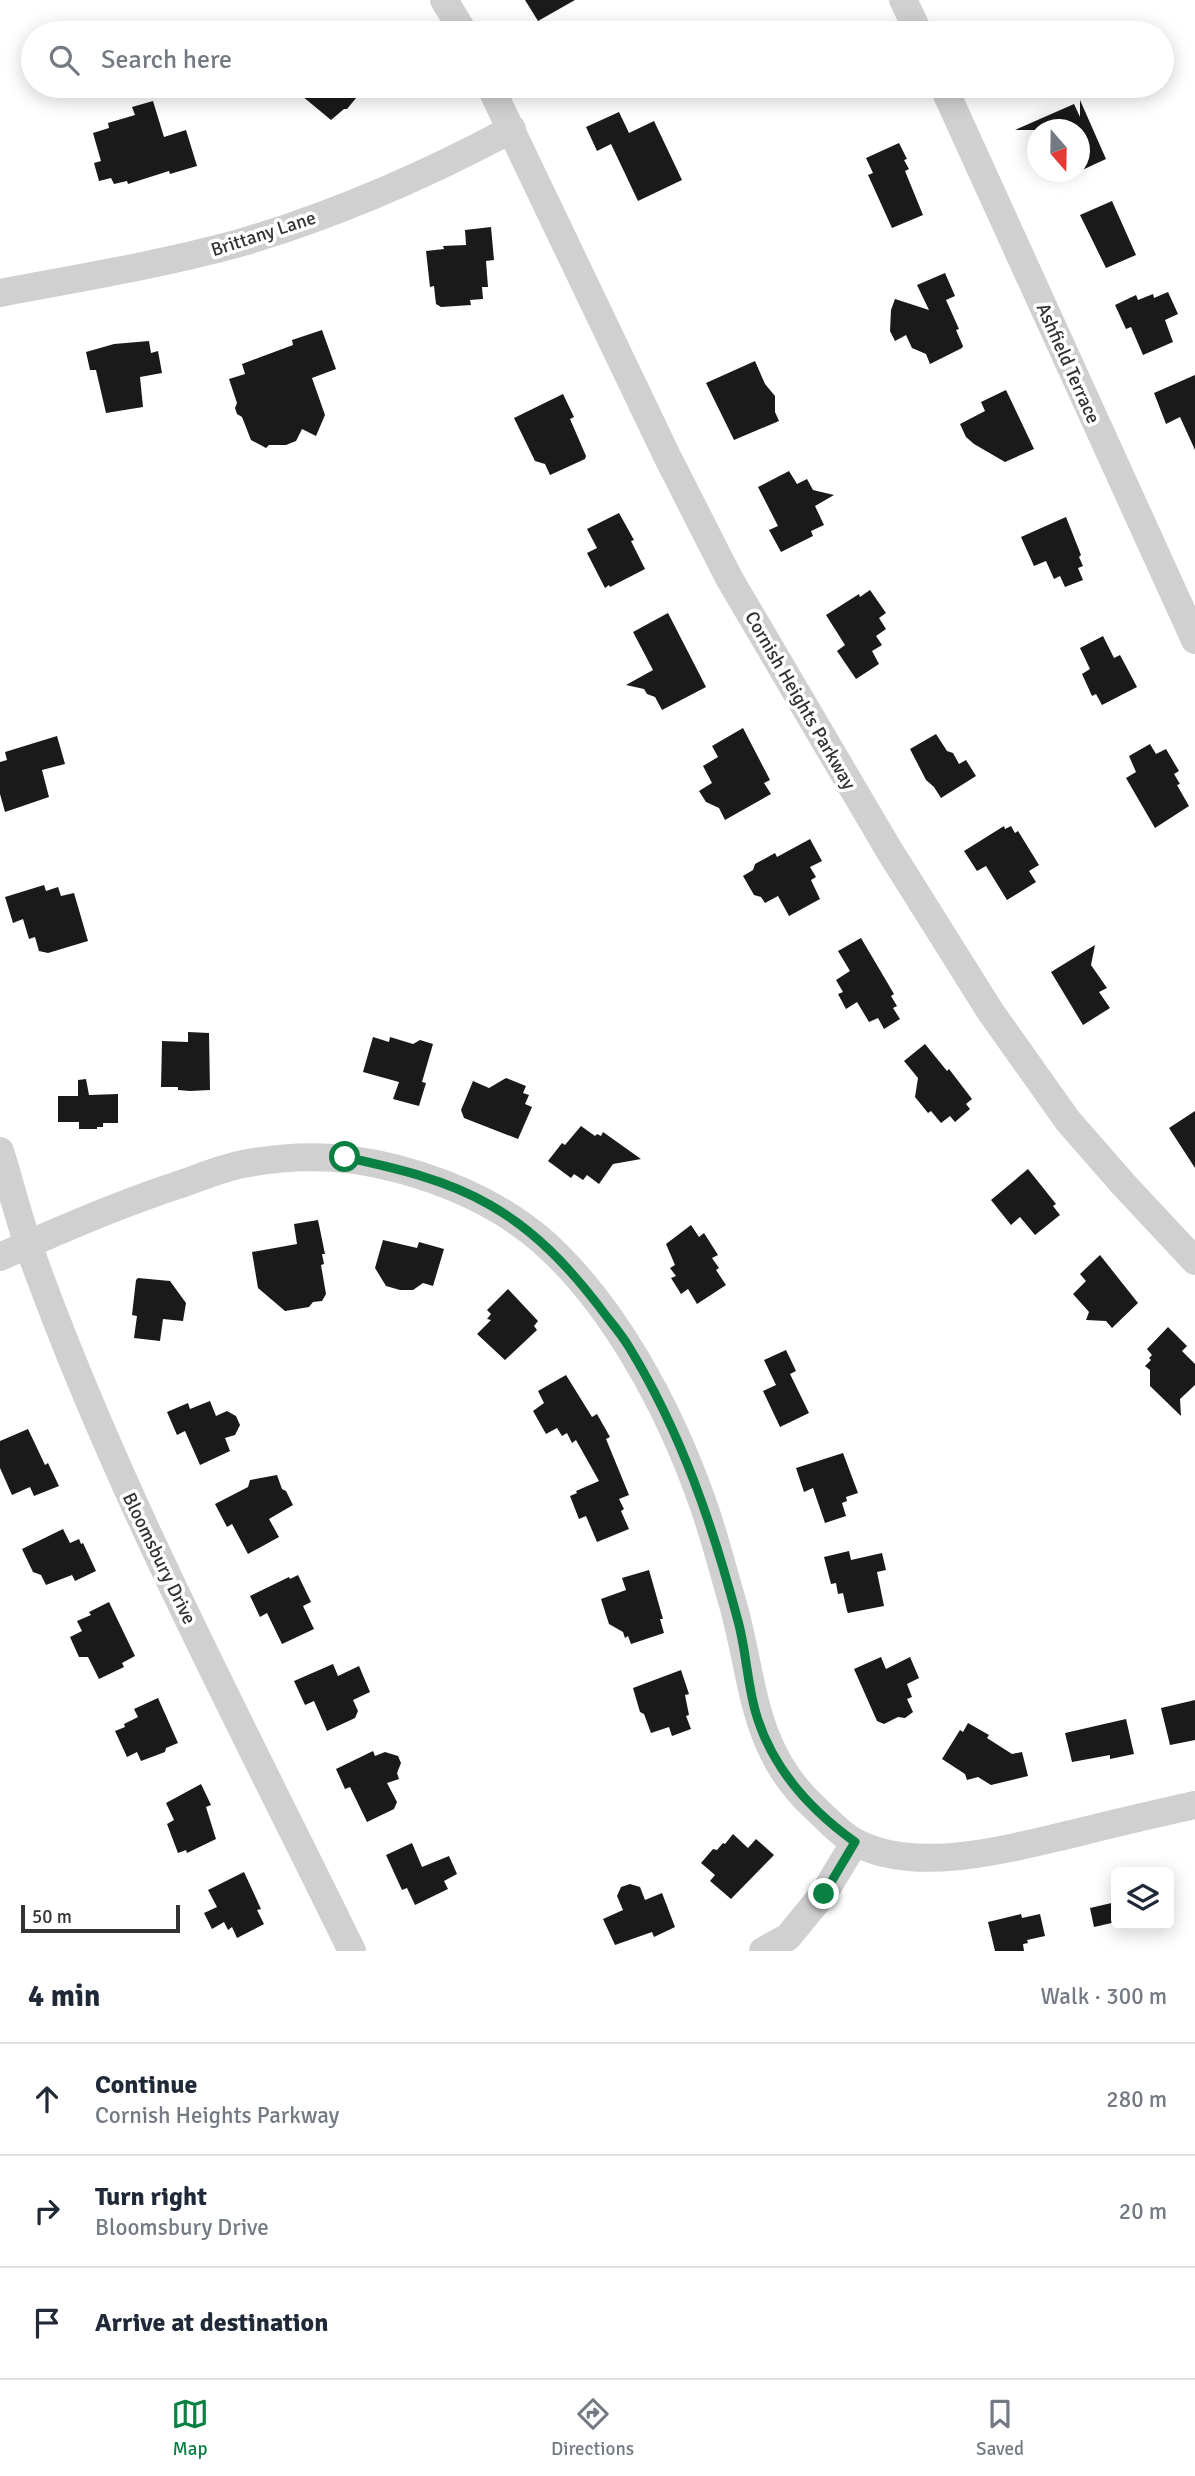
<!DOCTYPE html>
<html lang="en">
<head>
<meta charset="utf-8">
<style>
  body { margin:0; font-family:Signika,sans-serif; background:#f6f6f7; color:#1f2937 }
  .controls { position:absolute; right:21px; bottom:21px; display:grid; overflow:hidden; border-radius:10px; box-shadow:0 4px 18px #0003 }
  .controls button { width:63px; height:63px; display:grid; place-items:center; padding:0; border:0; border-bottom:2px solid #e0e1e3; background:#fff; color:#1f2937; font:35px sans-serif }
  .compass { position:absolute; left:1027px; top:119px; width:63px; height:63px; border-radius:50%; background:#fff; box-shadow:0 4px 18px #0003; rotate:160deg }
  .scale { position:absolute; left:21px; bottom:18px; width:159px; box-sizing:border-box; padding-left:7px; border:4px solid #333; border-top:0; font-size:19px; line-height:24px; white-space:nowrap; color:#333; -webkit-text-stroke:5px #fff; paint-order:stroke }
  .stop { position:absolute; width:21px; height:21px; margin:-16px; border:5px solid #0b8043; border-radius:50%; background:#fff }
  .stop.end { background:#0b8043; border-color:#fff; box-shadow:0 2px 7px #0008 }
  .list { margin:0; padding:0; list-style:none }
  h2 { display:flex; justify-content:space-between; align-items:center; height:91px; margin:0; padding:0 28px; font-size:30px }
  h2 small { font-size:23px; font-weight:400; color:#747a83 }
  .list li { display:grid; grid-template-columns:46px 1fr auto; gap:21px; align-items:center; box-sizing:border-box; height:112px; padding:0 28px; border-top:2px solid #e0e1e3 }
  .list b { display:block; font-size:26px; white-space:nowrap }
  .list p { margin:0; font-size:23px; white-space:nowrap; color:#747a83 }
  .list em { font-size:23px; font-style:normal; color:#747a83 }
  .icon { flex:none; width:38px; height:38px; fill:none; stroke:currentColor; stroke-width:2; stroke-linecap:round; stroke-linejoin:round }
  .map { position:relative; flex:none; width:1195px; height:1951px; overflow:hidden }
  .search { position:absolute; background:#fff; box-shadow:0 4px 18px #0003; left:21px; right:21px; top:21px; height:77px; display:flex; align-items:center; gap:18px; box-sizing:border-box; padding:0 24px; border-radius:38px; color:#747a83; font-size:26px }
  .sheet { height:427px; background:#fff }
  nav { display:flex; justify-content:space-around; align-items:center; box-sizing:border-box; height:98px; border-top:2px solid #e0e1e3; background:#fff; font-size:19px; color:#747a83 }
  nav a { display:grid; justify-items:center; gap:4px }
  nav .on { color:#0b8043 }
  .map>svg:first-child { display:block }
  .building { fill:#1a1a1a }
  .lines { fill:none; stroke-linecap:round; stroke-linejoin:round }
  .minor { stroke:#d0d0d0; stroke-width:28 }
  .route { stroke:#0b8043; stroke-width:9 }
  .labels { text-anchor:middle; stroke-width:7; stroke-linejoin:round; paint-order:stroke }
  .street-label { font-size:19px; fill:#333; stroke:#fff }
</style>
</head>
<body>
<div class="map">
<svg width="1195" height="1951" viewBox="0 0 1195 1951">
  <rect width="100%" height="100%" fill="#fff"/>
  <path class="building" d="M525 0H575L538 21Z
    M290 86H366L347 109H344L331 120Z
    M1080 100 1106 159 1080 171V130H1015L1074 104 1080 117Z
    M153 101 164 137 186 130 197 166 170 174 169 171 128 184 127 181 114 184 111 178 99 181 94 163 101 161 93 133 109 128 108 123 135 115 132 107Z
    M619 112 629 133 654 121 682 180 638 201 611 144 597 151 586 127Z
    M899 143 907 159 904 160 909 169 905 171 923 215 892 228 868 175 873 173 866 158Z
    M1112 201 1136 255 1106 268 1080 215Z
    M491 227 494 260 486 261 488 287H482L483 299 470 300 471 305 441 307 436 304 434 286 430 287 426 251 444 249 443 246 466 245 465 230Z
    M945 273 955 296 946 300 959 329 956 330 963 346 962 348 930 364 926 354 912 348 906 335 895 341 890 331 891 310 895 299 929 310 917 285Z
    M1168 292 1178 314 1165 320 1173 342 1143 355 1131 327 1126 329 1115 305 1136 295 1138 300 1153 294 1154 298Z
    M322 330 336 369 312 378 325 415 316 436 302 429 296 441 286 445H269L266 448 251 440 242 417 237 414 235 408 237 403 229 379 245 374 242 364 293 345 292 340Z
    M149 341 151 353 158 351 162 373 140 377 143 407 106 413 96 370H90L86 352 114 344Z
    M755 361 765 384 775 396V412L779 421 734 440 706 383Z
    M1195 375V450L1180 417 1166 424 1154 393Z
    M1006 390 1034 449 1005 462 974 444 966 437 960 424 985 411 981 402Z
    M563 394 574 417 570 419 586 456 585 459 550 475 545 464 535 461 514 418Z
    M789 471 797 484 807 479 813 490 834 495 815 506 824 525 811 531 813 536 781 552 769 530 778 526 758 487Z
    M619 513 634 540 631 541 645 569 610 587 609 585 605 588 587 553 597 548 587 529Z
    M1066 517 1081 555 1079 557 1083 566 1078 568 1083 580 1065 587 1060 576 1054 579 1046 561 1034 566 1021 537Z
    M870 590 886 613 879 618 886 629 876 636 882 645 872 651 879 664 856 679 837 651 845 645 826 615 859 594 860 597Z
    M668 613 706 687 662 710 655 697 647 694 644 689 626 685 653 670 633 632Z
    M1103 636 1114 658 1120 655 1137 687 1102 705 1096 694 1092 696 1082 674 1090 669 1080 648Z
    M743 728 770 780 764 783 771 794 725 820 719 808 706 802 699 791 712 783 703 766 718 757 712 746Z
    M936 734 947 751 953 753 959 764 966 760 976 776 941 798 934 787 926 780 910 749Z
    M57 736 65 764 42 770 49 797 5 812 0 794V762L7 760 5 752Z
    M1150 744 1156 754 1166 749 1179 771 1174 774 1180 784 1177 785 1189 806 1155 828 1126 778 1136 772 1129 756Z
    M1004 826 1005 829 1011 826 1015 833 1018 831 1039 865 1029 871 1036 882 1007 900 986 866 977 871 964 851Z
    M810 839 822 861 810 867 816 877 811 880 820 899 789 916 778 896 765 903 761 897 754 895 743 876 753 870 755 864 775 853 777 857Z
    M44 885 46 891 58 887 61 896 74 893 88 941 48 953 39 951 35 937 29 939 23 919 13 923 5 897Z
    M861 938 894 994 891 996 897 1006 893 1008 900 1019 884 1029 878 1018 869 1022 857 1002 846 1009 838 994 843 992 836 980 850 971 838 951Z
    M1095 945 1091 965 1107 988 1099 992 1110 1008 1083 1025 1051 972Z
    M188 1032 209 1033 210 1090 190 1091 178 1090V1087H161L162 1041 188 1042Z
    M373 1037 389 1042 390 1037 413 1044 420 1040 433 1044 422 1082 426 1083 419 1106 393 1099 399 1082 363 1072Z
    M925 1044 947 1071 949 1069 972 1099 966 1104 970 1109 955 1122 950 1116 941 1123 931 1111 928 1113 915 1097 918 1078 904 1061Z
    M506 1078 526 1086 523 1093 529 1095 525 1104 532 1107 518 1139 464 1118 461 1110 473 1081 489 1088Z
    M86 1079 89 1095 118 1094V1123H103V1127H97V1129H79V1122H58V1096H78V1080Z
    M1195 1111V1168L1169 1128Z
    M581 1126 595 1136 597 1134 601 1136 603 1132 641 1159 613 1164 599 1184 587 1175 583 1180 574 1174 571 1178 548 1161 562 1143 565 1145Z
    M1028 1169 1056 1204 1053 1206 1060 1215 1035 1235 1020 1217 1011 1225 991 1200Z
    M318 1220 325 1254H322L324 1264 321 1265 326 1294 322 1301 313 1302 309 1307 285 1311 258 1288 252 1252 297 1244 294 1224Z
    M691 1225 699 1237 704 1233 718 1255 712 1258 719 1268 716 1270 726 1285 697 1304 688 1289 681 1294 671 1278 676 1276 670 1268 675 1265 666 1244Z
    M383 1240 417 1248 419 1242 444 1249 433 1286 423 1283 413 1290H400L386 1286 375 1268Z
    M1100 1255 1138 1303 1112 1328 1106 1321 1086 1320 1089 1312 1073 1294 1086 1281 1080 1274Z
    M138 1278 170 1281 186 1303 183 1321 163 1319 160 1341 134 1338 137 1316 132 1315 136 1280Z
    M508 1289 538 1321 534 1326 537 1330 505 1360 477 1334 491 1320 487 1319 491 1314 487 1310Z
    M1168 1327 1187 1346 1182 1351 1195 1364V1385L1180 1399 1181 1416 1150 1386V1370L1145 1366 1151 1360 1149 1358 1152 1355 1147 1349Z
    M786 1350 796 1371 790 1374 809 1413 780 1427 763 1391 776 1385 764 1360Z
    M566 1375 592 1417 597 1414 610 1437 606 1439 629 1495 619 1499 624 1509 621 1511 629 1529 597 1542 586 1516 579 1519 570 1496 577 1493 576 1491 599 1481 576 1440 572 1443 567 1433 562 1436 557 1428 546 1434 533 1411 544 1403 538 1391Z
    M210 1401 216 1416 227 1411 236 1416 240 1425 235 1435 225 1438 230 1451 200 1465 185 1431 177 1435 167 1412 188 1403 190 1409Z
    M28 1429 45 1465 48 1463 59 1486 34 1496 30 1487 12 1495 0 1468V1441Z
    M843 1453 858 1493 846 1497 847 1501 842 1503 846 1516 825 1523 813 1488 804 1492 796 1468Z
    M277 1475 282 1489 286 1491 293 1505 269 1519 279 1537 248 1554 232 1524 227 1527 215 1504 248 1487 250 1480Z
    M63 1529 70 1543 79 1539 81 1544 83 1543 96 1571 75 1581 72 1575 46 1585 41 1575 33 1572 22 1549Z
    M849 1551 851 1560 882 1553 886 1570 877 1572 884 1606 848 1613 847 1611 843 1593 838 1594 836 1583 831 1584 824 1557Z
    M649 1570 663 1619H660L664 1633 631 1644 628 1636 625 1638 623 1632 609 1624 601 1599 626 1590 622 1578Z
    M298 1575 311 1602 303 1606 314 1629 282 1644 267 1613 260 1617 250 1596 289 1577 290 1579Z
    M109 1602 135 1656 122 1663 124 1667 99 1679 88 1657H79L70 1637 82 1631 77 1621 91 1615 89 1612Z
    M881 1657 886 1669 910 1657 919 1678 907 1684 912 1697 907 1699 913 1712 905 1718 898 1717 884 1724 877 1721 854 1669Z
    M333 1664 338 1676 359 1666 370 1692 353 1700 358 1711 355 1718 327 1731 314 1701 305 1705 294 1681Z
    M681 1670 689 1694 685 1695 689 1715 686 1716 691 1729 672 1736 669 1727 651 1733 644 1714 640 1712 633 1688Z
    M158 1698 178 1743 166 1748 165 1752 141 1761 137 1752 127 1757 115 1731 125 1727 124 1724 138 1717 134 1709Z
    M1195 1700V1740L1170 1745 1161 1708Z
    M1126 1719 1134 1754 1110 1759V1755L1072 1762 1065 1733Z
    M968 1723 989 1735 987 1738 1012 1754 1022 1752 1028 1776 991 1785 978 1777 967 1780 965 1774 942 1759 960 1730 963 1732Z
    M373 1751 375 1756 385 1752 398 1756 401 1763 397 1773 399 1779 387 1783 397 1802 394 1809 367 1822 350 1787 345 1789 336 1769Z
    M201 1784 211 1805 206 1807 216 1839 187 1853 186 1850 178 1853 167 1824 174 1820 166 1803Z
    M733 1834 748 1848 756 1839 774 1855 731 1899 710 1881 715 1875 701 1863 713 1849 717 1850 723 1843 725 1844Z
    M412 1843 422 1867 449 1856 457 1874 444 1881 448 1889 415 1905 407 1888 402 1890 386 1855Z
    M244 1872 261 1909 257 1910 264 1924 237 1938 232 1927 228 1930 224 1922 212 1929 204 1913 217 1907 208 1890Z
    M630 1884 640 1887 645 1900 662 1893 675 1927 654 1937 652 1932 615 1945 603 1919 623 1910 617 1896 621 1887Z
    M1116 1902V1922L1094 1927 1090 1908Z
    M1021 1914 1022 1918 1040 1914 1045 1936 1027 1940 1028 1943 1023 1944 1024 1951H995L988 1922Z"/>
  <g class="lines">
    <path class="minor" d="M444 0 464 33
      M903 0 919 33
      M490 86 667 456 729 578 889 850 990 1011 1068 1121 1124 1185 1195 1261
      M943 86 1195 640
      M0 293C79 278 158 265 236 244 329 217 426 175 512 129
      M0 1151C10 1183 18 1216 29 1247 116 1491 239 1719 352 1951
      M0 1257C59 1230 119 1204 181 1184 201 1177 222 1168 243 1164 306 1152 359 1156 419 1175 463 1189 506 1210 541 1240 614 1304 670 1410 702 1501 713 1531 721 1563 730 1594 755 1675 748 1747 816 1809 828 1820 839 1833 853 1841 915 1876 1011 1848 1076 1833 1116 1823 1155 1814 1195 1805
      M763 1951 788 1937 824 1893 855 1842"/>
  </g>
  <g class="lines">
    <path class="route" d="M345 1157C395 1168 445 1179 490 1205 534 1230 567 1265 598 1305 608 1319 620 1332 629 1347 681 1432 713 1526 738 1621 746 1650 747 1681 755 1710 770 1765 809 1809 855 1842L824 1894"/>
  </g>
  <g class="labels">
    <g class="street-label">
      <text transform="translate(263 233) rotate(-18)" y="7">Brittany Lane</text>
      <text transform="translate(1069 363) rotate(66)" y="7">Ashfield Terrace</text>
      <text transform="translate(801 700) rotate(60)" y="7">Cornish Heights Parkway</text>
      <text transform="translate(160 1558) rotate(64)" y="7">Bloomsbury Drive</text>
    </g>
  </g>
</svg>
<div class="controls">
<button><svg class="icon" aria-label="layers" viewBox="0 0 24 24"><path d="M12 4l9 5-9 5-9-5zM3 14l9 5 9-5"/></svg></button>
</div>
<svg class="compass" viewBox="-18 -18 36 36"><path d="M0-13l5 13h-10z" fill="#e53935"/><path d="M0 13l5-13h-10z" fill="#747a83"/></svg>
<div class="scale">50 m</div>
<div class="stop" style="left:345px;top:1157px"></div>
<div class="stop end" style="left:824px;top:1894px"></div>
<div class="search"><svg class="icon" aria-label="search" viewBox="0 0 24 24"><circle cx="10" cy="10" r="6"/><path d="M15 15l6 6"/></svg>Search here</div>
</div>
<section class="sheet">
<h2>4 min<small>Walk · 300 m</small></h2>
<ul class="list">
<li><svg class="icon" aria-label="ahead" viewBox="0 0 24 24"><path d="M12 20V5M6 11l6-6 6 6"/></svg><div><b>Continue</b><p>Cornish Heights Parkway</p></div><em>280 m</em></li>
<li><svg class="icon" aria-label="right" viewBox="0 0 24 24"><path d="M7 20v-9h11M14 6l5 5-5 5"/></svg><div><b>Turn right</b><p>Bloomsbury Drive</p></div><em>20 m</em></li>
<li><svg class="icon" aria-label="arrive" viewBox="0 0 24 24"><path d="M6 21V4h12l-3 4 3 4H6"/></svg><div><b>Arrive at destination</b></div></li>
</ul>
</section>
<nav>
<a class="on"><svg class="icon" aria-label="map" viewBox="0 0 24 24"><path d="M3 6l6-2 6 2 6-2v14l-6 2-6-2-6 2zM9 4v14M15 6v14"/></svg>Map</a>
<a><svg class="icon" aria-label="directions" viewBox="0 0 24 24"><path d="M12 3l9 9-9 9-9-9zM9 14v-3h6M13 9l2 2-2 2"/></svg>Directions</a>
<a><svg class="icon" aria-label="saved" viewBox="0 0 24 24"><path d="M7 4h10v16l-5-4-5 4z"/></svg>Saved</a>
</nav>
</body>
</html>
